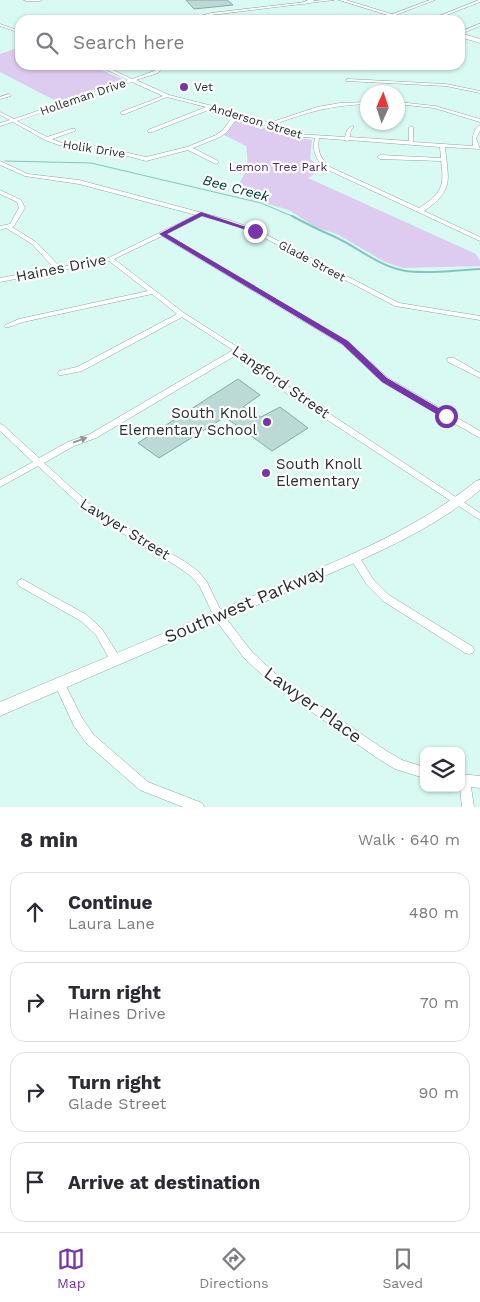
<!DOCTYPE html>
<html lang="en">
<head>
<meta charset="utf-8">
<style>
  body { margin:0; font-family:"Work Sans",sans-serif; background:#f2f2f3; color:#2b2b33 }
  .controls { position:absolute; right:15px; bottom:15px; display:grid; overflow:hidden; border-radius:10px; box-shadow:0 1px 4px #0004 }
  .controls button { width:45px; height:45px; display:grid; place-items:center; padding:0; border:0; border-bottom:1px solid #e1e1e2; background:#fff; color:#2b2b33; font:25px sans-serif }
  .compass { position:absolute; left:360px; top:85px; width:45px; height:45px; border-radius:50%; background:#fff; box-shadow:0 1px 4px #0004; rotate:3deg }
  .stop { position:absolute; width:15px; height:15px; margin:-11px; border:4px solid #7635aa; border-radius:50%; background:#fff }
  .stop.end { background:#7635aa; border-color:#fff; box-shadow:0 1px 5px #0008 }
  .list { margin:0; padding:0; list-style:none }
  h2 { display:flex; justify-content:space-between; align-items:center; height:65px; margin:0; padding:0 20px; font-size:21px }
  h2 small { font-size:16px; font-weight:400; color:#7c7c81 }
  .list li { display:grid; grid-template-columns:32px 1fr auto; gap:15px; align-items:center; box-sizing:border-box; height:80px; margin:0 10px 10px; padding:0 10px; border:1px solid #e1e1e2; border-radius:15px }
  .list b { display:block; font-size:19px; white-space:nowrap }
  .list p { margin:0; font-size:16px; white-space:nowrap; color:#7c7c81 }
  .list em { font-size:16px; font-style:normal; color:#7c7c81 }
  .icon { flex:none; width:28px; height:28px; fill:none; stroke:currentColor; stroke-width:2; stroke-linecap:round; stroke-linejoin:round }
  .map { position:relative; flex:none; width:480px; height:807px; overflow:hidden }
  .search { position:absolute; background:#fff; box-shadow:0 1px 4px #0004; left:15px; right:15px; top:15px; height:55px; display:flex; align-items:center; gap:12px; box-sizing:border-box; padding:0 18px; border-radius:15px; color:#7c7c81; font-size:19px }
  .sheet { height:425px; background:#fff }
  nav { display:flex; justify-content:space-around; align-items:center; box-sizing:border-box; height:70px; border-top:1px solid #e1e1e2; background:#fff; font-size:14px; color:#7c7c81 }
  nav a { display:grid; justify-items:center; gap:2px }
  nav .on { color:#7635aa }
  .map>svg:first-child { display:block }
  .green { fill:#ddccf0 }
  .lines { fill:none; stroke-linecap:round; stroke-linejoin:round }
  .stream-far1 { stroke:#82c7bd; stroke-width:1 }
  .stream { stroke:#82c7bd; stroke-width:2 }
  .building { fill:#bbdad5; stroke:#8ba9a4 }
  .minor-casing { stroke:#8ba8a3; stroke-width:1 }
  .major-casing { stroke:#8ba8a3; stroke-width:1 }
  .minor { fill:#fff; fill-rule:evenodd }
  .major { fill:#fff; fill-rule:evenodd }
  .oneway { fill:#929897 }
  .route { fill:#7635aa }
  .poi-dot { fill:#7635aa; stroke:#fefefe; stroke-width:2 }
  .labels { text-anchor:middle; stroke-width:4.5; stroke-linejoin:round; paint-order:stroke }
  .far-poi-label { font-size:12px; fill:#25312f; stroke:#fefefe; text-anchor:start }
  .far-street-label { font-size:12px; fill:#25312f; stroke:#fefefe }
  .far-park-label { font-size:12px; fill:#462862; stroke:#fefefe }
  .far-water-label { font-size:14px; font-style:italic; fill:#00413b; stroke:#fefefe }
  .street-label { font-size:15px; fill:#25312f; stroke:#fefefe }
  .poi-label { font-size:15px; fill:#25312f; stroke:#fefefe; text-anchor:end }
  .near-street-label { font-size:18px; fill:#25312f; stroke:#fefefe }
</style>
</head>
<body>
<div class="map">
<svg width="480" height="807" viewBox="0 0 480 807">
  <rect width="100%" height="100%" fill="#d9f9f3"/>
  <path class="green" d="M20 47V65H91L124 80 58 102 0 72V54Z
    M240 118 285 136 312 140 310 159 322 169 308 178 476 254 480 261V266L403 268 385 262 337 234 315 227 289 210 247 198 239 184C247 171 249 161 246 146L224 135 233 123Z"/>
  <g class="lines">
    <path class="stream-far1" d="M5 161 91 163 261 203 294 217"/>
    <path class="stream" d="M292 216C305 223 319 230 333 236 358 247 379 267 406 271 430 274 456 270 480 269"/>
  </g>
  <path class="building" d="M186 0H227L233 5 194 9Z
    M238 379 260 395 243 407 261 417 280 407 308 428 272 451 225 417 159 458 138 443Z"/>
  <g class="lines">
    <defs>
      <path id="minor" d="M24 0H42L40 1H26Z
        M323 0H334L211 15 192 20H186L211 13Z
        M430 0H435L393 16 390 15Z
        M479 0H480V2L434 20H429Z
        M0 24 20 31V33L0 26Z
        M479 24H480V26L460 34V32Z
        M97 65H102L132 79 154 71 161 65H165L158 73 136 80 169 95 244 114 269 123 317 107 340 103 368 102V104C332 105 306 112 273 125L297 134 345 137 347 130 352 126 354 127 351 130 350 137 409 141V127L411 126 413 127V142L473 146C472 138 473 130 480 125V131L476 138 480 149 445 147C448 180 455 190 424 211L480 237V241L326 169C316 160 312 152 315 138L294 136 242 117 235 121 227 132 220 137 193 148 218 161V163L216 164 188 150 146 161 98 148 59 145 45 140 13 122 0 126V123L10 120 0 115V112L14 119 128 80ZM132 82 163 96 121 112V114H125L167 97 206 107 148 130V132H152L211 109 238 116 231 119 223 130 216 135 187 147 146 157 98 146 62 143 52 139 75 131V129H71L47 137 17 121ZM319 138 345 140 347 141 349 140 440 147 441 158 380 155 377 157 380 159 441 161C445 187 441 194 419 208L330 167C320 158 317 151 319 138Z
        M348 79 446 84 480 91V93L446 86 346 81V80Z
        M9 94 11 95V96L0 99V97Z
        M398 102 435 106 480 119V122L434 108 398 104Z
        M0 161 28 174 79 180 229 220 257 230 399 303 480 316V320L395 306 253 232 225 222 202 216 166 234 347 341 388 378 480 431V438L382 382 343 345 162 236 114 259 184 313 250 355 277 379 480 513V520L271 383 246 359 238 354 96 438 74 446 44 463 95 509 184 561 198 571 207 582 222 613 252 652 280 678 385 750 402 760 424 767V778L395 769 377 758 272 684 244 658 215 619 200 587 192 577 178 567 89 513 38 466 0 487V480L33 462 0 431V424L3 425 39 458 68 442 90 434 233 350 182 317 82 371 62 375H59L58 373 59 371 77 367 177 314 152 294 23 322 9 327H5L4 326 5 325 19 319 148 291 109 261 0 282V278L54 268 32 244 6 228 0 230V226L10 224 19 208 17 202 0 194V190L21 200 25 208 14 226 12 227 36 242 60 267 108 258 196 215 79 184 25 176 0 165Z
        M448 358H454L480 373V378L448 362 447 360Z
        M355 554 358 555 373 579 389 595 473 647 474 650 473 653 469 654 465 653 383 601 367 585 352 561 350 558 352 555Z
        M22 579 87 615 102 629 119 656 120 659 119 662 115 663 111 662 96 635 81 621 19 586 17 583 19 580Z
        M59 678 63 680 82 718 94 735 148 782 202 803 204 807H183L140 790 86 743 74 726 54 683 55 680Z
        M461 774 480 776V788L471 787 474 807H462L460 788H461Z"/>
      <path id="major" d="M308 0H315L304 4 302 3Z
        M339 0H346L411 20H404Z
        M460 33 480 39V43L460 37Z
        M480 480V490C443 521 402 541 359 561L0 716V702C86 666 172 630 258 594 334 562 412 533 476 481Z"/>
    </defs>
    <use href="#minor" class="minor-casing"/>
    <use href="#major" class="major-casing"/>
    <use href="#minor" class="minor"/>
    <use href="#major" class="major"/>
  </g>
  <defs><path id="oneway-solid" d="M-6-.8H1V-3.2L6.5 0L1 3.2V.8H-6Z" transform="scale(1.25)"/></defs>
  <use class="oneway" href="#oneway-solid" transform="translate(80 440) rotate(-20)"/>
  <path class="route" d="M201 212 258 231 253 232 202 216 167 234 348 341 387 378 449 414V418H443L382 382 342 344 159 234Z"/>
  <g class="poi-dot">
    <circle cx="184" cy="87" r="5"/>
    <circle cx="267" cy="422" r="5"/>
    <circle cx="266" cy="473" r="5"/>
  </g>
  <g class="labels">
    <g class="far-poi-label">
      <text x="194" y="91">Vet</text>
    </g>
    <g class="far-street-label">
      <text transform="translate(83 97) rotate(-19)" y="4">Holleman Drive</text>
      <text transform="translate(256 121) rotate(17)" y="4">Anderson Street</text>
      <text transform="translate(94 149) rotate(9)" y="4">Holik Drive</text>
      <text transform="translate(312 261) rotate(28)" y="4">Glade Street</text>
    </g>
    <g class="far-park-label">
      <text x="278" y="171">Lemon Tree Park</text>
    </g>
    <g class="far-water-label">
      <text transform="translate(236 188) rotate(15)" y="5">Bee Creek</text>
    </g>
    <g class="street-label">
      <text transform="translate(61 268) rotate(-11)" y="5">Haines Drive</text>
      <text transform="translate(281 382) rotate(35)" y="5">Langford Street</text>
      <text transform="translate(125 529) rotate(32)" y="5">Lawyer Street</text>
    </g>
    <g class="poi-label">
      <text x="257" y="418">South Knoll<tspan x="257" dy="17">Elementary School</tspan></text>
      <text x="276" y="469" text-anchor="start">South Knoll<tspan x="276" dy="17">Elementary</tspan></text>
    </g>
    <g class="near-street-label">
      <text transform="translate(245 604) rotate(-23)" y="6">Southwest Parkway</text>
      <text transform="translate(313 705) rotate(36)" y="6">Lawyer Place</text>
    </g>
  </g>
</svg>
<div class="controls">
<button><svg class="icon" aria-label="layers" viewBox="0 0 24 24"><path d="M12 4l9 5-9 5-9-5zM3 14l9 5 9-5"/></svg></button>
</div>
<svg class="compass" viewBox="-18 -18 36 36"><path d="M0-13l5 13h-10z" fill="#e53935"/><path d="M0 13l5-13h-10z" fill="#7c7c81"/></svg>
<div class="stop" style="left:446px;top:416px"></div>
<div class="stop end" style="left:255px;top:231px"></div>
<div class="search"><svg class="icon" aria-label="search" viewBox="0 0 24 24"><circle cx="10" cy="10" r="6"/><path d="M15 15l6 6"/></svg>Search here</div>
</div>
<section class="sheet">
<h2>8 min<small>Walk · 640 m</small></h2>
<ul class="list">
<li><svg class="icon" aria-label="ahead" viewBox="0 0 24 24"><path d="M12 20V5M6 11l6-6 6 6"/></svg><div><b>Continue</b><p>Laura Lane</p></div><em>480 m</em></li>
<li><svg class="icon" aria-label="right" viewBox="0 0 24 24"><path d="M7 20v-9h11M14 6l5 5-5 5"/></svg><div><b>Turn right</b><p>Haines Drive</p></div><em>70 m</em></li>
<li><svg class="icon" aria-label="right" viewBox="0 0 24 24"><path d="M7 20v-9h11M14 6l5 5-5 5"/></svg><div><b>Turn right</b><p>Glade Street</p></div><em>90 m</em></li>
<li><svg class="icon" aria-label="arrive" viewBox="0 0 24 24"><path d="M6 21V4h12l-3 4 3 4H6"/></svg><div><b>Arrive at destination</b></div></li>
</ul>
</section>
<nav>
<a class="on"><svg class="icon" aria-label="map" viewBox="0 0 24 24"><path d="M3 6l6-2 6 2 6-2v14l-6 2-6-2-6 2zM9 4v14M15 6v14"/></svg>Map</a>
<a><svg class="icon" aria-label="directions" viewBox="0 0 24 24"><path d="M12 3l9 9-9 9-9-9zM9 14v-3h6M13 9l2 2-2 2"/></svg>Directions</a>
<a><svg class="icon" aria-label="saved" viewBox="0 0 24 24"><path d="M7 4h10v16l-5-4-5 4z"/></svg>Saved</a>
</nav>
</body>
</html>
